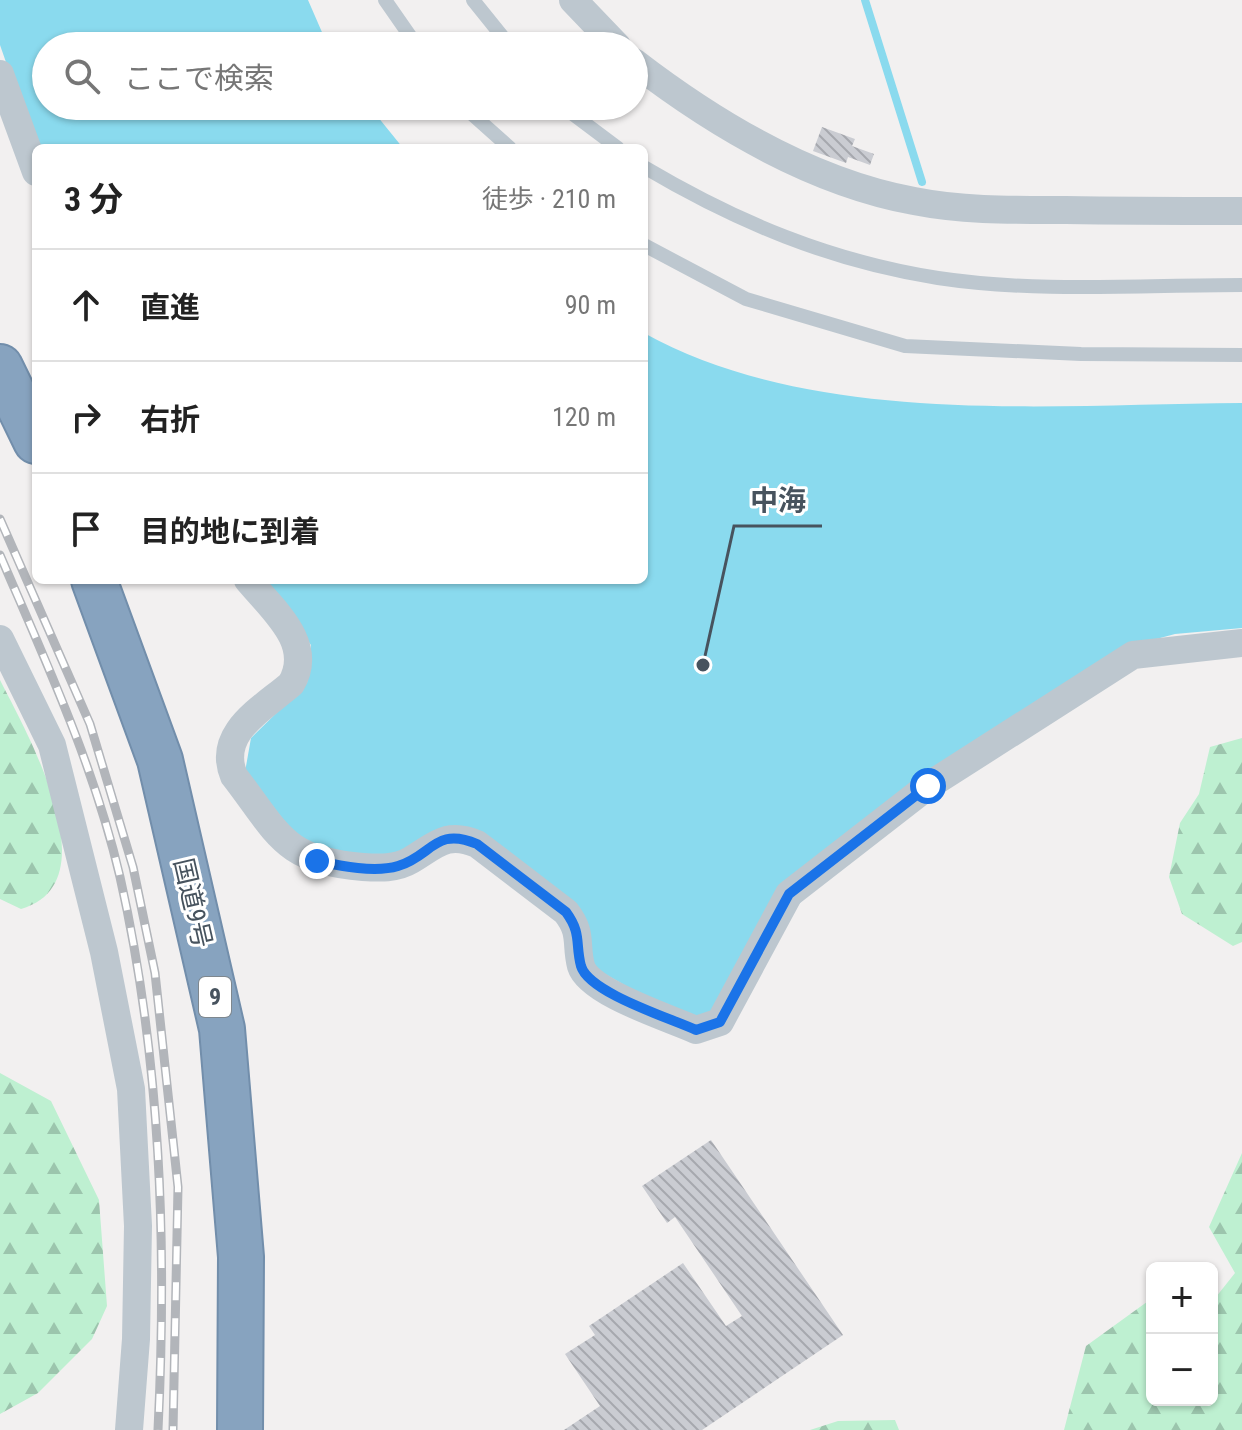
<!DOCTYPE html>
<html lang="ja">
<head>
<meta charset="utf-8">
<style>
  body { margin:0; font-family:"Roboto Condensed","Noto Sans JP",sans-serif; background:#f6f6f6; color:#222 }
  .controls { position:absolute; right:24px; bottom:24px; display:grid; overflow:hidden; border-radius:12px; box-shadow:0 2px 6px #0004 }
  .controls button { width:72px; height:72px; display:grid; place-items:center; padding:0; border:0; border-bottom:2px solid #e0e0e0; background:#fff; color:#222; font:40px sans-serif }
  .stop { position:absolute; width:24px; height:24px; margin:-18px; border:6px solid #1a73e8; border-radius:50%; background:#fff }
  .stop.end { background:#1a73e8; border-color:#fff; box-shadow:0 2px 8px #0008 }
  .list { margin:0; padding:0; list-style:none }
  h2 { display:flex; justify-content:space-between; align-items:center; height:104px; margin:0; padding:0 32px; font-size:34px }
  h2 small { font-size:26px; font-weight:400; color:#767676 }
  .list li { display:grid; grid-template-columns:52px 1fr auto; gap:24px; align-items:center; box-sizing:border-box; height:112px; padding:0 32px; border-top:2px solid #e0e0e0 }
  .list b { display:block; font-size:30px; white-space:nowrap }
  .list em { font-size:26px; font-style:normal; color:#767676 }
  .icon { flex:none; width:44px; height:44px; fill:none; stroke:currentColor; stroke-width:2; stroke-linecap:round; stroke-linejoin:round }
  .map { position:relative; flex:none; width:1242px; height:1430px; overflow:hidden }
  .search { position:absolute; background:#fff; box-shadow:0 2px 6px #0004; left:32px; top:32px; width:616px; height:88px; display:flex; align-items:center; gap:20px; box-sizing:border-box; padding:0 28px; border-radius:44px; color:#767676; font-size:30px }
  .panel { position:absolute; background:#fff; box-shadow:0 2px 6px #0004; left:32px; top:144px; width:616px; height:440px; border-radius:12px }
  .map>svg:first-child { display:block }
  .forest { fill:url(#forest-firs) }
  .water { fill:#8adaee }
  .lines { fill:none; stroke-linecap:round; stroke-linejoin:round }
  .stream { stroke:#8adaee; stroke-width:8 }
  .building { fill:url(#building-back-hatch) }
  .highway-casing { stroke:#728eab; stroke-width:48 }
  .lane { stroke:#bdc7cf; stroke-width:14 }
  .street { stroke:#bdc7cf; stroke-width:28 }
  .highway { stroke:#87a3bf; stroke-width:44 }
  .rail-casing { stroke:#b2b5ba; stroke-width:9 }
  .rail { stroke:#fff; stroke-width:6; stroke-dasharray:18; stroke-linecap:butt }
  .route { stroke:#1a73e8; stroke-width:10 }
  .labels { text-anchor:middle; stroke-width:6; stroke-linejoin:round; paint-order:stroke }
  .shield { fill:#fff; stroke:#7e878e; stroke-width:2 }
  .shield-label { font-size:24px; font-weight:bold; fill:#47535e }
  .street-label { font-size:26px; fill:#47535e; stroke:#fff }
  .leader { fill:none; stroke:#47535e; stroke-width:3 }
  .callout-dot { fill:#47535e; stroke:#fff; stroke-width:3 }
  .callout-label { font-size:28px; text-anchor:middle; font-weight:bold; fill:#47535e; stroke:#fff; stroke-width:6; stroke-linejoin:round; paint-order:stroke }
</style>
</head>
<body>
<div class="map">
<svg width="1242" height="1430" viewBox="0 0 1242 1430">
  <defs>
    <pattern id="forest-firs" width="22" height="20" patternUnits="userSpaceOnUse" patternTransform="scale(2)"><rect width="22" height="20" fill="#bef0d1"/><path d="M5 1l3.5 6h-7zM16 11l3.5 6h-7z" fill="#9cc5ad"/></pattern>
    <pattern id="building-back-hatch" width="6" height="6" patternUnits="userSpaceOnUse" patternTransform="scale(2)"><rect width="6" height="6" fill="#caccd2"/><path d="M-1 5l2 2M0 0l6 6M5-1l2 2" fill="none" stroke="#a6a8ae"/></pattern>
  </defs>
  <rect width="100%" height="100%" fill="#f2f0f0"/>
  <path class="forest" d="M0 680C27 733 112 883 21 909L0 899Z
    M1242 738V942L1233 946 1182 914 1169 877 1180 823 1199 794 1210 747Z
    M0 1073 51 1101 99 1200 107 1306 92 1339 38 1393 0 1414Z
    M1242 1153V1430H1064L1086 1346 1151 1299 1152 1400H1212V1302L1235 1273 1209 1227Z
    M895 1420 899 1430H810L838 1421Z"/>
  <path class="water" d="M0 0H308L328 46H46V106H369L403 148H36L0 45Z
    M644 333C816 428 1051 404 1242 403V628L1175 634 1123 648 856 828 722 1007 688 1021 589 965 587 928 476 834 404 858 312 855 245 772 251 738 307 683 311 645 260 580H644Z"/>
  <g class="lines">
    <path class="stream" d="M865 0 922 182"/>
  </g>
  <path class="building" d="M822 127 855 139 852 146 874 154 870 165 848 157 846 163 813 151Z
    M711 1140 843 1335 702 1430H564L600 1406 565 1354 595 1335 589 1326 683 1263 726 1326 742 1316 675 1217 667 1223 642 1186Z"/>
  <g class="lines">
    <defs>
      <path id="highway" d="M0 367 36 441
        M94 580 160 760 222 1029 241 1257 240 1430"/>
    </defs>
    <use href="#highway" class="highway-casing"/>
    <path class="lane" d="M385 0 417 46
      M473 0 510 46
      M463 106 510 148
      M562 106 618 148
      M644 167C737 222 830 261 938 278 1037 293 1142 285 1242 285
      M644 245 746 299 905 346 1081 354 1242 355"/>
    <path class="street" d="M573 0 617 46
      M634 62C716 125 811 182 914 201 964 211 1015 210 1066 210 1125 211 1183 211 1242 211
      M0 74 36 172
      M248 580C273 610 315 644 291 684 262 709 216 733 234 776 279 834 283 861 363 867 379 868 396 869 411 860 436 845 447 831 477 844L566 912C583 934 575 943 581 966 589 993 670 1018 696 1030L720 1022 789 894 928 786 1133 655 1242 643
      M0 639 52 745 104 952 131 1089 138 1226 136 1339 129 1430"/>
    <use href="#highway" class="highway"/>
    <defs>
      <path id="rail" d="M0 519 90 724 133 867 155 973 178 1187 173 1430
        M0 555C45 660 94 765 120 877 161 1059 167 1245 158 1430"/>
    </defs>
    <use href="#rail" class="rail-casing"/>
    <use href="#rail" class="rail"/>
  </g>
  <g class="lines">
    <path class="route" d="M317 861C341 866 375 873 398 866 432 856 435 826 477 844L566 912C582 934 575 943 581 966 589 993 670 1018 696 1030L720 1022 789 894 928 786"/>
  </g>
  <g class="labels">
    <rect class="shield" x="199" y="977" width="32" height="40" rx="6"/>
    <g class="shield-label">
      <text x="215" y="1005">9</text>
    </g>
    <g class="street-label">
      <text transform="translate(193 903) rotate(77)" y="9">国道9号</text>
    </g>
  </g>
  <path class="leader" d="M703 665L734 526H822"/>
  <circle class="callout-dot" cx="703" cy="665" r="8"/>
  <g class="callout-label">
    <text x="778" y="510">中海</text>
  </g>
</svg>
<div class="controls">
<button>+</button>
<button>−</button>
</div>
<div class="stop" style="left:928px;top:786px"></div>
<div class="stop end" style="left:317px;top:861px"></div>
<div class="search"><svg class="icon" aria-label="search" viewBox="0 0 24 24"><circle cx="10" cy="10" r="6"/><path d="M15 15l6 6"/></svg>ここで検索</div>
<section class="panel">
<h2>3 分<small>徒歩 · 210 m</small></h2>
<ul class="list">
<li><svg class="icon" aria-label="ahead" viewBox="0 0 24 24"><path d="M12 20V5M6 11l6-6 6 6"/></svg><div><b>直進</b></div><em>90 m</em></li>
<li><svg class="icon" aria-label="right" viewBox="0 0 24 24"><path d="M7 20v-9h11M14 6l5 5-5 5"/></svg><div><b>右折</b></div><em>120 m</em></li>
<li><svg class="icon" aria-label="arrive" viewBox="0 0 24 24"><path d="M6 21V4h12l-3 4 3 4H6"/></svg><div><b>目的地に到着</b></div></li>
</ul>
</section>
</div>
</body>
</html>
